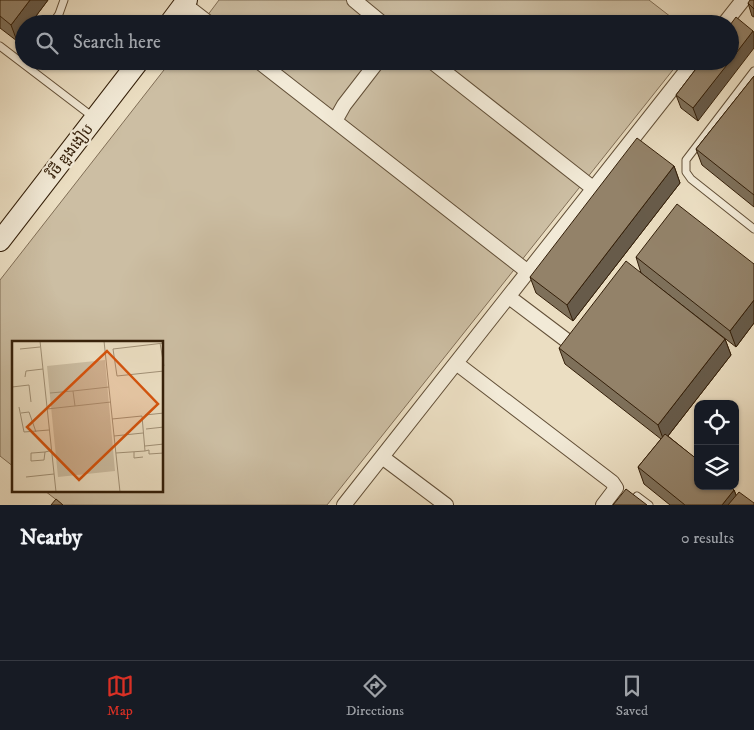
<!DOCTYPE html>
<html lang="en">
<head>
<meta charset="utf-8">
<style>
  body { margin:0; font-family:"IM FELL DW Pica","Noto Sans Khmer",serif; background:#242831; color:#f1f3f6 }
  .controls { position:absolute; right:15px; bottom:15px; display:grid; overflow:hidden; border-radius:10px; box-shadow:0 1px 4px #0004 }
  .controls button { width:45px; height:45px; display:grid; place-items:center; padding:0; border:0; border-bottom:1px solid #363941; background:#171b24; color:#f1f3f6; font:25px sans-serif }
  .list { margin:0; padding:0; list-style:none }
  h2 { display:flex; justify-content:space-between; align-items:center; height:65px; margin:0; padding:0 20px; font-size:21px }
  h2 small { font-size:16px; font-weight:400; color:#9ea1a6 }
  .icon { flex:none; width:28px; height:28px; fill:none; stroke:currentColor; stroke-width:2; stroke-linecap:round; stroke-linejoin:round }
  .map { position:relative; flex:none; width:754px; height:505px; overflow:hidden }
  .search { position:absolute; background:#171b24; box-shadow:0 1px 4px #0004; left:15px; right:15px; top:15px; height:55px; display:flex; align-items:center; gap:12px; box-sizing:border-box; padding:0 18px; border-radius:28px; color:#9ea1a6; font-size:19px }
  .sheet { height:155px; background:#171b24 }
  nav { display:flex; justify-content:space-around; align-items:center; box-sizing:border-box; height:70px; border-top:1px solid #363941; background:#171b24; font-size:14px; color:#9ea1a6 }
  nav a { display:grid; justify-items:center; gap:2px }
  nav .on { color:#d93025 }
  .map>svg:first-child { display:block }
  .green { fill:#ccbea3; stroke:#806e56 }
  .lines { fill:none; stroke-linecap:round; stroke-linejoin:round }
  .lane-casing { stroke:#624f37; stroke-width:9 }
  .street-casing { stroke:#624f37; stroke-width:16 }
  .secondary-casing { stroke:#341f09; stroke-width:22 }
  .lane { stroke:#f2ead7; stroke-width:7 }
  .street { stroke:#f2ead7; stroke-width:14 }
  .secondary { stroke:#f2ead7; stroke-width:20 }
  .wall { fill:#7e705a; stroke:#341f09 }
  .shaded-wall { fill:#675b4a; stroke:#341f09 }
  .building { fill:#938269; stroke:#341f09 }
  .labels { text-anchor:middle; stroke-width:4.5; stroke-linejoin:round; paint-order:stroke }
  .street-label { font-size:15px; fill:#341f09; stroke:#f2ead7 }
  .inset-road { fill:none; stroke:#a29278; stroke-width:1 }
  .view { fill:#d6530c; fill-opacity:0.15; stroke:#d6530c; stroke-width:2.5 }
  .inset-edge { fill:none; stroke:#341f09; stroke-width:2.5 }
</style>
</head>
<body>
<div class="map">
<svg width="754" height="505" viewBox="0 0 754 505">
  <rect width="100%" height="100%" fill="#ebdec2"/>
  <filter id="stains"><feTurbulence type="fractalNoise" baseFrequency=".004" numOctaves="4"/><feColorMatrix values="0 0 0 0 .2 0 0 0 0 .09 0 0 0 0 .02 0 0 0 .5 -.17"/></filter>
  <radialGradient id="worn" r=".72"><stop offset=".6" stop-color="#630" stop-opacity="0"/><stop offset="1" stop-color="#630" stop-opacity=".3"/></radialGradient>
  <path class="green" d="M219 0H649L680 24H201Z
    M171 61H680L327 505H63L45 491H162V342H14V467L0 456V280Z"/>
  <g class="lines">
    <defs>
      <path id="lane" d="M52 24 59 14 64 0
        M0 46 93 117
        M754 71 686 160V172L691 179 754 229
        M637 496 649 505"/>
      <path id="street" d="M354 0 383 24
        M184 4 210 24
        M724 24 743 0
        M258 61 528 272
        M431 61 594 189
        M335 121 344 105 378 61
        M509 297 566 340
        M456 363 612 482 616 488 603 505
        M382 457 446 505
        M344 505 694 61"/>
      <path id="secondary" d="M169 24 187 0
        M0 241 139 61"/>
    </defs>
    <use href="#lane" class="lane-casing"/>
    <use href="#street" class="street-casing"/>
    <use href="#secondary" class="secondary-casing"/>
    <use href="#lane" class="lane"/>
    <use href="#street" class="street"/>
    <use href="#secondary" class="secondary"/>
  </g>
  <path class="wall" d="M0 0H48L30 24H24V32L17 41 0 28Z
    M748 3 754 9V17L752 16Z
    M702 61 698 121 681 108 676 95Z
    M754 76V207L702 165 696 149Z
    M674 166 680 183 573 321 536 293 530 277Z
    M636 257 754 264V323L736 347 641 273Z
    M725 339 731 355 668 436 734 490 736 495 754 505H670L644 484 638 467 661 439 565 364 559 348Z"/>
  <path class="shaded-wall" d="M30 0H48L30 24H24V32L17 41 11 25Z
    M753 31 754 33V48L698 121 693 108Z
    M674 166 680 183 573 321 567 305Z
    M754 300V323L736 347 730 331Z
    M725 339 731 355 664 441 658 425Z
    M734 490 740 505H722Z"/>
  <path class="building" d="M0 0H30L11 25 0 16Z
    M750 0H754V9L748 3Z
    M736 17 753 31 730 61V25Z
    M702 61H730L693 108 676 95Z
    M754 76V195L696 149Z
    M637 138 674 166 567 305 530 277Z
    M677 204 754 264V300L730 331 636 257Z
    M626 261 725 339 658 425 559 348Z
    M665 434 698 460V486H730L734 490 722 505H685L638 467Z
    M626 489 647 505H613Z
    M739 492 754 503V505H728Z
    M56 499 63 505H51Z"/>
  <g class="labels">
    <g class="street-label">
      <text transform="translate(70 151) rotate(-52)" y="5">វិថី ឌួងងៀប</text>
    </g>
  </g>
  <g transform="translate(12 341)">
    <rect width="151" height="151" fill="#ebdec2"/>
    <path d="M93 19 103 130 46 136 35 25Z" fill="#ccbea3"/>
    <path class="inset-road" d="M28 0 44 151M92 0 108 151M148 2 152 25M152 2 101 8 105 35 152 30M8 8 28 6M13 36 14 30 31 28M0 46 17 44 19 61M61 50 97 46M38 52 61 50 63 65M7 66 12 91 37 89M35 68 99 61M9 72 17 71 24 91M133 74 152 72M100 78 130 75 133 110 137 109V113L152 112M134 88 152 86M102 95 131 92M133 105 152 103M33 111 32 119 19 120V112H20L33 111 37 110H40M122 111V117L131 116M104 112 133 110M14 136 42 133"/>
    <path class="view" d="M95 10 146 63 67 139 15 86Z"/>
    <rect width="151" height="151" class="inset-edge"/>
  </g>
  <rect width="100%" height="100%" filter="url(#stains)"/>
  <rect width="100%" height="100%" fill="url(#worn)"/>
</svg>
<div class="controls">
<button><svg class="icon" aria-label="locate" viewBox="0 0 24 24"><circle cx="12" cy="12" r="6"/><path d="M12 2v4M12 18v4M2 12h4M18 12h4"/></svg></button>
<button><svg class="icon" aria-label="layers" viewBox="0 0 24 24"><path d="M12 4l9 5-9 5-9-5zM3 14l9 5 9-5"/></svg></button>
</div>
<div class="search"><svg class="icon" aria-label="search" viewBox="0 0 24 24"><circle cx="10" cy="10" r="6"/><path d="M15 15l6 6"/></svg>Search here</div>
</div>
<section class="sheet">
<h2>Nearby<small>0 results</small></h2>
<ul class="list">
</ul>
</section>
<nav>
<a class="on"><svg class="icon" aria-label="map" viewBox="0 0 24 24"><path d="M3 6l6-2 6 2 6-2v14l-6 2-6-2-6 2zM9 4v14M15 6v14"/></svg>Map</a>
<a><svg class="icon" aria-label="directions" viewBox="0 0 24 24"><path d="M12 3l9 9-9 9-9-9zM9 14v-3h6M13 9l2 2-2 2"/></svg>Directions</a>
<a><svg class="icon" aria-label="saved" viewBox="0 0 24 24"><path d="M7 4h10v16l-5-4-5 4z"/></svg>Saved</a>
</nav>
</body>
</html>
